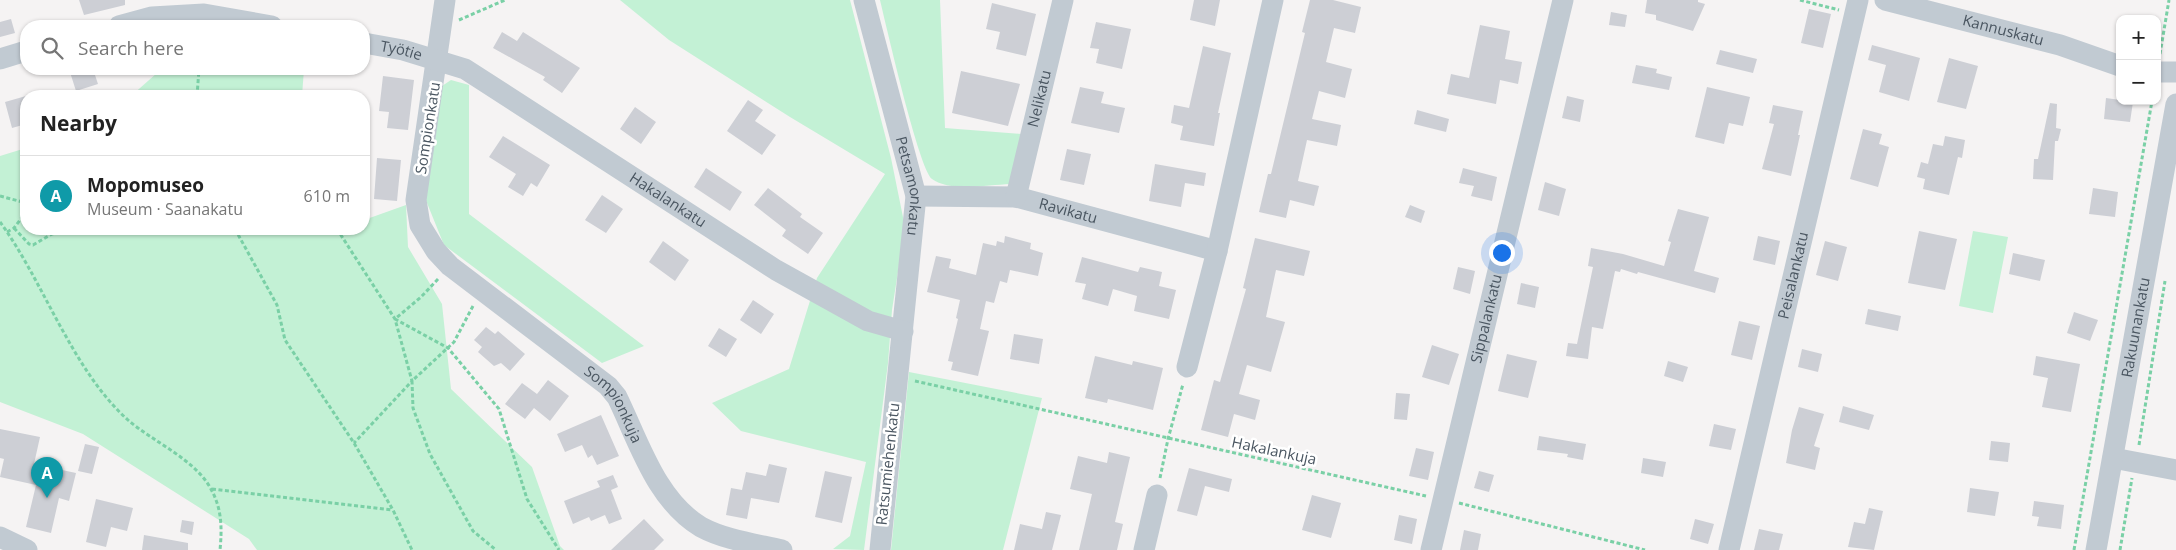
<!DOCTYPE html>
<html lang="en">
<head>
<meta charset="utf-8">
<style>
  body { margin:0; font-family:"Open Sans",sans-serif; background:#f6f6f6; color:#222 }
  .controls { position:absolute; right:15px; top:15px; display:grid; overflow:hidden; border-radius:10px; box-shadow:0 1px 4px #0004 }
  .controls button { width:45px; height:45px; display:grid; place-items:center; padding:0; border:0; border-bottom:1px solid #e0e0e0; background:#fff; color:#222; font:25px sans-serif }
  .you { position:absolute; left:1501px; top:252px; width:18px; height:18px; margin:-12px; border:4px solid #fff; border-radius:50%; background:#1a73e8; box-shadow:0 0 0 8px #1a73e833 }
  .badge { display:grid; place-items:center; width:32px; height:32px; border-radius:50%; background:#7c3aed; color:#fff; font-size:16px; font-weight:700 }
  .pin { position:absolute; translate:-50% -41px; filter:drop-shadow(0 1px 2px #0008) }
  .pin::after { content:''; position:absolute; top:26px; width:18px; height:15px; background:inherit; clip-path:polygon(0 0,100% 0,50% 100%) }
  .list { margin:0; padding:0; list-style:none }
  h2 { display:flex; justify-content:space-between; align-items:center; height:65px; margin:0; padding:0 20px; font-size:21px }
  h2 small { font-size:16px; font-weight:400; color:#767676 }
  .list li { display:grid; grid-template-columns:32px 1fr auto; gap:15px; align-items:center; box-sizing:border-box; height:80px; padding:0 20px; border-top:1px solid #e0e0e0 }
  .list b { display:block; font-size:19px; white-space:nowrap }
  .list p { margin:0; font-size:16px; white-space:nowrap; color:#767676 }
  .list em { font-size:16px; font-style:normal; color:#767676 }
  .icon { flex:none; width:28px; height:28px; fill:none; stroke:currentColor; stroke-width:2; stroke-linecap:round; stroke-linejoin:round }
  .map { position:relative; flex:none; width:2176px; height:550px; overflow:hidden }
  .search { position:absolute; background:#fff; box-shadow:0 1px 4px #0004; left:20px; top:20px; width:350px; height:55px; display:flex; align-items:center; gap:12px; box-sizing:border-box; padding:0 18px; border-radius:20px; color:#767676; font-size:19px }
  .panel { position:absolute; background:#fff; box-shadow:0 1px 4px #0004; left:20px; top:90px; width:350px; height:145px; border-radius:20px }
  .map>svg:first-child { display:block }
  .green { fill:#c3f1d5 }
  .building { fill:#cdcfd5 }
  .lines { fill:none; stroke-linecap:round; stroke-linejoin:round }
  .path { stroke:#7ad0a6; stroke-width:3; stroke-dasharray:4 2.5; stroke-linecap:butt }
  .minor { stroke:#c1cad2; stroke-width:21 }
  .labels { text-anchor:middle; stroke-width:5; stroke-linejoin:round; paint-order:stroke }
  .street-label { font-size:15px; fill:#4a5661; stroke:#fff }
</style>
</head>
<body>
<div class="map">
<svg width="2176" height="550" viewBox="0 0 2176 550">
  <rect width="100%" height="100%" fill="#f5f3f3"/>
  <path class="green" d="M620 0H850L891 158 905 227 892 310 888 363 864 550 833 549 850 536 866 462 741 431 712 403 789 369 817 278 885 174 790 117 669 40Z
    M880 0H940L945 128 1021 134 1010 184C988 185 949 192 932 179 919 169 886 25 880 0Z
    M156 69H304L302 96H131L157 73Z
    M451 80 469 85V214L644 346 602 363 444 245 425 198 442 86Z
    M26 148V229H364V220L406 205 408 247 442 304 451 389 532 467 560 546 564 550H257L249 539 83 434 0 402V156Z
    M1973 231 2008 237 1993 313 1959 306Z
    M909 372 1042 398 1003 550H891Z"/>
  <path class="building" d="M79 0H125V5L84 15Z
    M1194 0H1220L1215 26 1190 20Z
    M1310 0H1333L1361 7 1355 33 1334 28 1326 62 1352 69 1345 98 1319 91 1312 119 1341 125 1337 146 1307 140 1298 181 1319 186 1314 206 1290 200 1286 218 1259 212 1268 174H1271L1305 33 1302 32Z
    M1647 0H1698V2L1705 4 1693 31 1656 20V15L1645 13Z
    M992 3 1036 14 1026 56 996 49 1000 32 986 29Z
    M1809 9 1831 14 1823 48 1801 43Z
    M1611 12 1627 15 1625 27 1609 25Z
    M11 19 15 33 0 37V22Z
    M1096 22 1131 29 1122 69 1096 63 1099 49 1090 48Z
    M1480 25 1510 31 1505 59 1522 62 1518 84 1500 80 1496 104 1447 94 1451 74 1469 78Z
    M502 32 517 41 523 32 580 68 562 93 543 80 545 77 493 48Z
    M1872 45 1920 58 1909 101 1879 92 1886 65 1868 60Z
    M1203 46 1231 53 1218 113H1220L1214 146 1180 140 1183 126 1171 123 1174 105 1189 108Z
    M1720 50 1757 59 1753 73 1716 64Z
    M1949 58 1978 66 1966 109 1937 102Z
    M1636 65 1657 69 1656 73 1672 77 1669 90 1632 83Z
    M69 69H93L98 84 76 91Z
    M961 71 1020 84 1008 126 952 113Z
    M383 76 414 80 408 130 387 128 389 112 379 111Z
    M1080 87 1104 92 1101 103 1125 108 1119 133 1071 123Z
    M1707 87 1750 97 1743 126 1729 123 1724 144 1695 137Z
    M26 96V124L12 128 5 102Z
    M1567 96 1584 100 1580 122 1562 118Z
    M2106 98 2120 100V101L2133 102 2130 122 2104 119Z
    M748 100 763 110 755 121 776 135 762 155 727 131Z
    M2050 103 2057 104 2056 128 2061 129 2058 141H2055L2053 180 2033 179 2034 159H2038Z
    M1773 105 1803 111 1798 135H1800L1791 176 1762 169 1774 124 1769 123Z
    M635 107 656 122 641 144 620 129Z
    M1417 110 1449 119 1446 132 1414 124Z
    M1863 129 1882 134 1879 144 1889 147 1878 187 1850 179Z
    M503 136 550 165 537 187 531 183 523 196 508 187 516 174 489 157Z
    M1945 136 1965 140 1962 158 1958 157 1949 195 1923 189 1925 179 1917 177 1921 162 1928 164 1933 144 1943 146Z
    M1067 149 1091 154 1084 185 1060 180Z
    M377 158 401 160 397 201 374 199Z
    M1155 164 1206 173 1204 186 1185 183 1181 207 1149 201Z
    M706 168 742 192 730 211 694 187Z
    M1463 168 1497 177 1492 201 1471 196 1474 186 1459 183Z
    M1545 182 1566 189 1559 216 1538 210Z
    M768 188 802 214 800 217 823 233 808 254 782 236 786 230 754 205Z
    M2093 188 2118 192 2115 217 2089 214Z
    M602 195 623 209 606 233 585 220Z
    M1410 205 1425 211 1421 223 1405 217Z
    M1678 209 1709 217 1694 271 1719 278 1715 293 1638 272 1637 274 1621 269 1620 272 1615 271 1603 329 1592 327 1588 359 1566 356 1568 343 1577 344 1593 267 1588 266 1591 248 1623 254 1664 266 1671 242 1668 241Z
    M1919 231 1957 239 1945 290 1908 283Z
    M1005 236 1031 243 1030 249 1043 253 1038 276 1010 270 1007 283 1000 281 994 303 986 301 980 329 989 331 978 376 951 370 953 362 948 361 958 319 956 318 960 300 927 292 936 256 951 259 949 268 976 275 983 243 996 246 997 241 1004 243Z
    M1758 236 1780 241 1775 265 1753 260Z
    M1255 238 1310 251 1304 276 1276 270 1266 317 1285 322 1271 372 1247 365 1239 394 1260 400 1255 420 1234 414 1228 437 1201 430 1214 380 1220 382 1246 289 1243 288Z
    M663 241 689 260 675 281 649 262Z
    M1825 241 1847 247 1838 281 1816 275Z
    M2013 253 2045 260 2040 281 2009 274Z
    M1082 257 1138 272 1140 267 1162 272 1159 286 1176 290 1169 319 1134 311 1137 296 1113 289 1108 306 1082 299 1086 284 1075 282Z
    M1458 267 1475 271 1470 294 1453 289Z
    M1521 283 1539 287 1535 308 1517 304Z
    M753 300 774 314 761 334 740 320Z
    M1868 309 1901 316 1898 331 1865 324Z
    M2074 312 2098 320 2090 341 2067 333Z
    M1739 321 1760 326 1752 360 1731 355Z
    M486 327 495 334 498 331 525 354 510 371 501 363 494 366 478 352 482 347 474 340Z
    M719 328 737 339 726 357 708 346Z
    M1014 334 1043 339 1039 364 1010 359Z
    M1432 345 1459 354 1449 385 1422 377Z
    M1802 349 1822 354 1818 372 1798 367Z
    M1507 354 1537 361 1528 398 1498 391Z
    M1095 356 1132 365 1133 361 1163 368 1153 410 1108 399 1107 403 1085 398Z
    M2036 356 2080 364 2071 412 2042 407 2048 378 2033 375Z
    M1668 361 1688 367 1683 382 1664 376Z
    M548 380 569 396 550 421 534 408 525 419 505 404 522 383 537 394Z
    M1396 393 1410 394 1407 420 1394 419Z
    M1843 406 1874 415 1869 430 1839 422Z
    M1799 407 1824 414 1814 446 1820 448 1815 470 1786 463 1792 430Z
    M601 415 619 456 597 465 592 455 588 458 582 445 565 452 557 434Z
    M1714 424 1736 429 1731 450 1709 446Z
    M0 429 40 437 34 464 76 473 69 501 59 498 51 533 26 527 36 485 0 477 4 459 0 458Z
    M1539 436 1586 444 1583 460 1567 457 1568 454 1537 450Z
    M1991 441 2010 443 2008 462 1989 460Z
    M85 444 99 447 92 474 78 471Z
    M1416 448 1434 452 1428 480 1409 476Z
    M1109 452 1130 457 1115 522 1123 524 1117 550H1079L1092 494 1070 489 1078 456 1107 463Z
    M1643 458 1666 462 1663 477 1641 473Z
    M769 464 787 468 779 503 751 498 747 519 726 515 731 488 742 490 746 472 766 476Z
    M1189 468 1232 479 1229 492 1205 486 1197 516 1177 511Z
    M825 471 852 477 842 523 815 517Z
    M1479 471 1494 475 1489 492 1474 488Z
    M613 475 618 487 611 490 622 519 609 524 605 515 591 521 589 517 573 524 564 501 600 487 597 481Z
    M1970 488 1999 492 1995 516 1967 512Z
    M1312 495 1341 503 1331 538 1302 530Z
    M96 499 133 508 127 531 111 527 106 547 86 542Z
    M2034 501 2064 505 2061 529 2037 526 2039 517 2032 516Z
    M1869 508 1883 511 1874 550 1848 547 1854 522 1865 524Z
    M1046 512 1061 515 1052 550H1014L1020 524 1042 529Z
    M1399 515 1417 519 1412 544 1394 540Z
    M644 519 664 540 654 550H611Z
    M1695 519 1714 524 1708 544 1690 539Z
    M182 520 194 522 192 535 180 532Z
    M1759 529 1783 534 1779 550H1754Z
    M1464 530 1481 534 1478 550H1460Z
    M144 535 188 543V550H142Z"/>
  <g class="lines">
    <path class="path" d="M1800 0 1839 10
      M459 20 505 0
      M2160 54 2169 0
      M197 96 199 69
      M0 196 26 203
      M0 222C44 282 72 370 128 420 153 442 197 460 212 491 222 510 222 529 220 550
      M14 228 29 244 33 245 52 234 71 229
      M235 229 277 305 285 340 354 443 393 510 412 550
      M337 229 395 319 412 381 354 443
      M7 232 14 228 26 212
      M438 279 421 297 395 319 448 348 499 409 527 499 559 550
      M473 306 454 342 412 381 413 408 430 454 473 531 496 550
      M915 381 1426 496
      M2139 445 2165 281
      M1160 478 1168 439 1183 384
      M212 489 392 510
      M1459 503 1645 550
      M2074 550 2152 101
      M2120 550 2132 478"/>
    <g class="minor">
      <path id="s1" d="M445 0 416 200 420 225 436 251 450 266 608 386 617 397C639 442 656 500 701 527 725 540 756 544 782 550"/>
      <path id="s2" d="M864 0 916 196 880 550"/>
      <path id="s3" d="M1885 0 2060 45 2120 66"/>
      <path d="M119 26 152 17 204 14 272 26"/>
      <path id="s4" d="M364 43 403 50 465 69 776 270 868 321 903 331"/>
      <path d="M0 59 26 51"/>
      <path d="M2157 72H2176"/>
      <path id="s5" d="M916 196 1016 197 1217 251"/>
      <path id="s6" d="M1016 197 1063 0"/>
      <path d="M1187 367 1217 251 1273 0"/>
      <path d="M2113 458 2176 470"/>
      <path d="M0 537 27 550"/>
      <path d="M1144 550 1157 495"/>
      <path id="s7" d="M1431 550 1563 0"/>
      <path id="s8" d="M1729 550 1858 0"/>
      <path id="s9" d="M2096 550 2176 104"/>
    </g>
  </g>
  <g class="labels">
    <g class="street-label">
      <text dy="5" stroke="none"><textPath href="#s3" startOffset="122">Kannuskatu</textPath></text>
      <text dy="5" stroke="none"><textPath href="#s4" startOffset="38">Työtie</textPath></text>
      <text dy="5" stroke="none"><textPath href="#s6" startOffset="101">Nelikatu</textPath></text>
      <text transform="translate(428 128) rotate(-81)" y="5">Sompionkatu</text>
      <text dy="5" stroke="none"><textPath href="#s2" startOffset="192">Petsamonkatu</textPath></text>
      <text dy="5" stroke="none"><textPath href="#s4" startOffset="346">Hakalankatu</textPath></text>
      <text dy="5" stroke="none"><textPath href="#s5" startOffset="154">Ravikatu</textPath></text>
      <text dy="5" stroke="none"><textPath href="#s8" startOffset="282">Peisalankatu</textPath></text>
      <text dy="5" stroke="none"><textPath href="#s7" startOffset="238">Sippalankatu</textPath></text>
      <text dy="5" stroke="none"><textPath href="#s9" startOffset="226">Rakuunankatu</textPath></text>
      <text dy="5" stroke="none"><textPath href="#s1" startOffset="495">Sompionkuja</textPath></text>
      <text transform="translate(1274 451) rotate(12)" y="5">Hakalankuja</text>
      <text transform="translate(888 464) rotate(-84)" y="5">Ratsumiehenkatu</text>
    </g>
  </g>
</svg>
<div class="controls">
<button>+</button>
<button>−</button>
</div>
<div class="you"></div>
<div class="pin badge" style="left:47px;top:498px;background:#0f9aa8">A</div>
<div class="search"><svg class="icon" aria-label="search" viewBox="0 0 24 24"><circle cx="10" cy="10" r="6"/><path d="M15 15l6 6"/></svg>Search here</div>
<section class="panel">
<h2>Nearby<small></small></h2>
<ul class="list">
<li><span class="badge" style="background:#0f9aa8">A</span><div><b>Mopomuseo</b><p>Museum · Saanakatu</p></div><em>610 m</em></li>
</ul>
</section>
</div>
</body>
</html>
